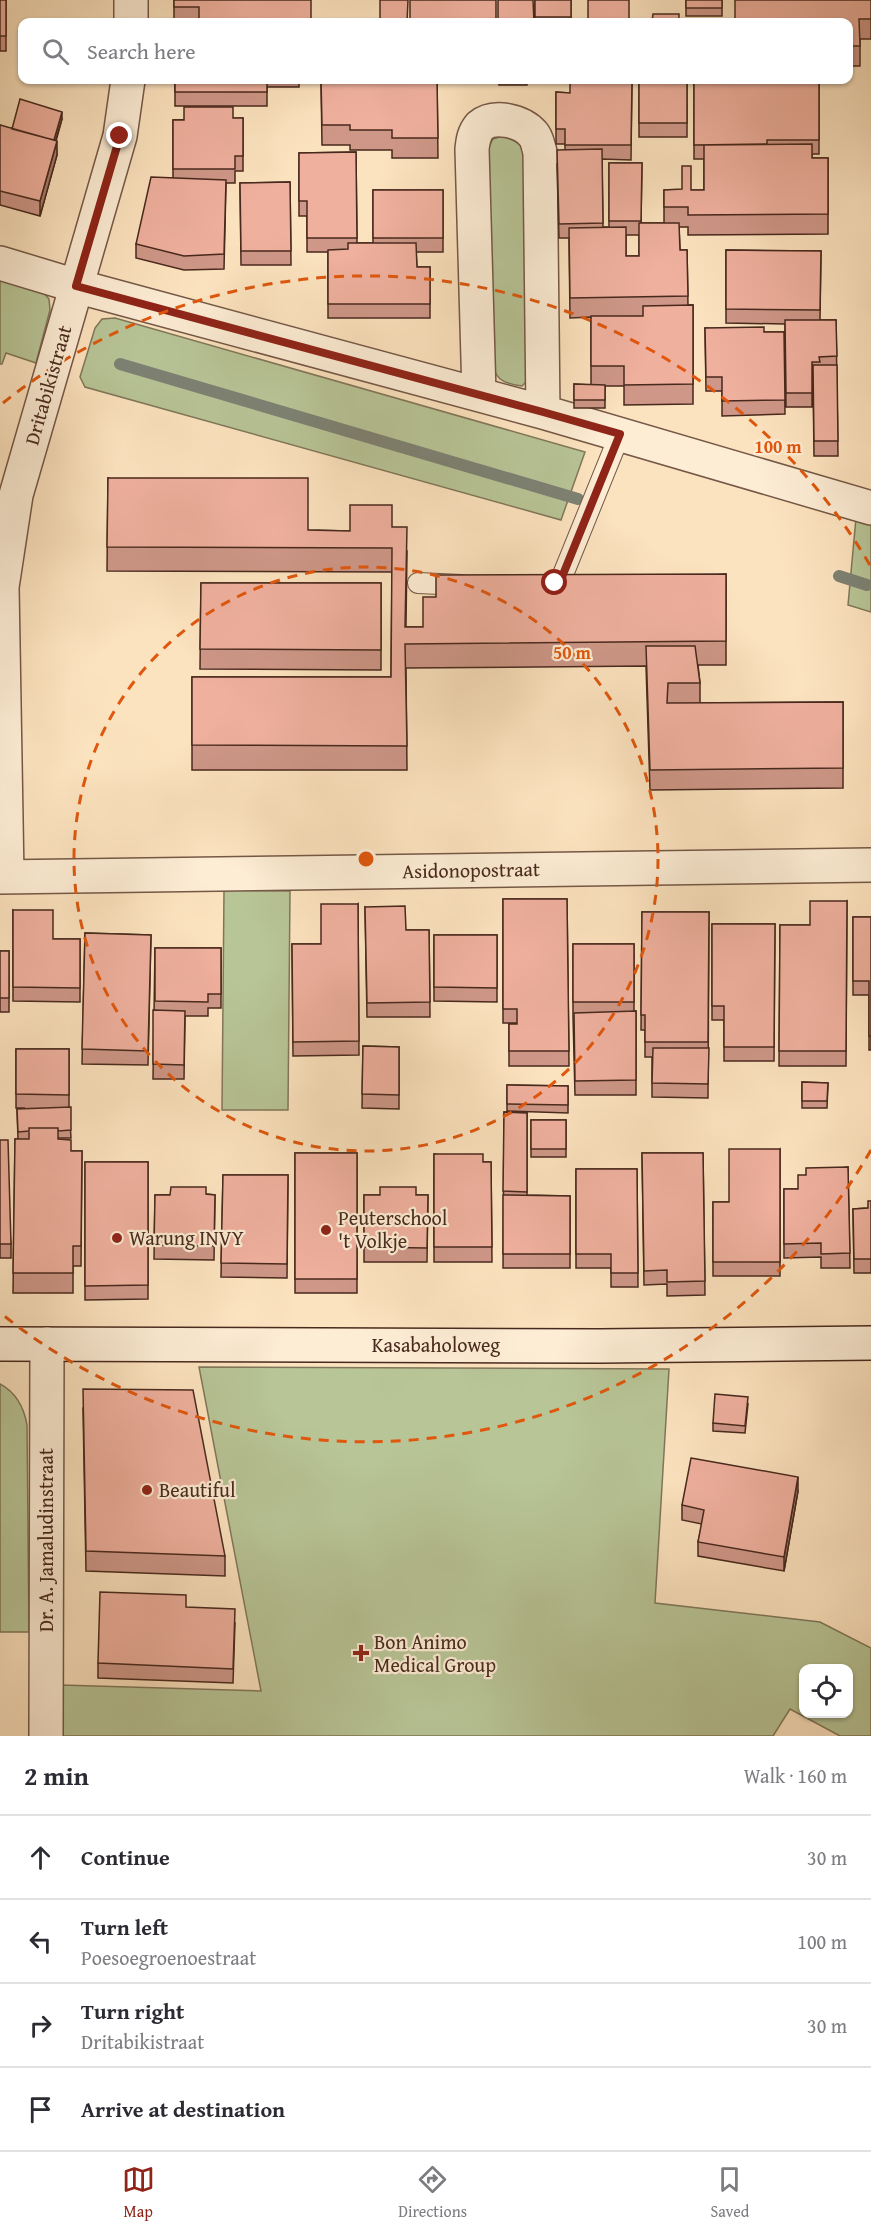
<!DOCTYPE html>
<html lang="en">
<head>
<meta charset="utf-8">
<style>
  body { margin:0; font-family:"Gentium Book Plus",serif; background:#f7f7f7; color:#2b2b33 }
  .controls { position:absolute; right:18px; bottom:18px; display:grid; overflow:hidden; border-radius:12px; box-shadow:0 2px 4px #0004 }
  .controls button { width:54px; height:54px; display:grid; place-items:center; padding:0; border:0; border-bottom:2px solid #e1e1e2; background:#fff; color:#2b2b33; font:30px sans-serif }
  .stop { position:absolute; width:18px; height:18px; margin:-14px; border:4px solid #8f2418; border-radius:50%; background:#fff }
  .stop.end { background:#8f2418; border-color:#fff; box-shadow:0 2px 6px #0008 }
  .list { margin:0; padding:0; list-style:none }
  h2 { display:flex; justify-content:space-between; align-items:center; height:78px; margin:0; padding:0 24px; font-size:26px }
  h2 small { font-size:20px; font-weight:400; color:#7c7c81 }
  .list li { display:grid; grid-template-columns:39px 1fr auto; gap:18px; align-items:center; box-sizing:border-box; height:84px; padding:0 24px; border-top:2px solid #e1e1e2 }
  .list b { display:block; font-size:22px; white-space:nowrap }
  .list p { margin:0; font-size:20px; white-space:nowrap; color:#7c7c81 }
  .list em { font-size:20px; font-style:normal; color:#7c7c81 }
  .icon { flex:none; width:33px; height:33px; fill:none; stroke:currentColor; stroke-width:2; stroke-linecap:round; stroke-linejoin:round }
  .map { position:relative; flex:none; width:871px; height:1736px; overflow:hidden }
  .search { position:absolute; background:#fff; box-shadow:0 2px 4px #0004; left:18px; right:18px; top:18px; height:66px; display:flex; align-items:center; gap:15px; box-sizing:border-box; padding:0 21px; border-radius:12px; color:#7c7c81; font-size:22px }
  .sheet { height:414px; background:#fff }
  nav { display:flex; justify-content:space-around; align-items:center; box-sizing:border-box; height:84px; border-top:2px solid #e1e1e2; background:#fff; font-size:16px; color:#7c7c81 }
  nav a { display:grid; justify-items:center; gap:3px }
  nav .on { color:#8f2418 }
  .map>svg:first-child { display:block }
  .green { fill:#b8c597; stroke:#80775a; stroke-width:1.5; fill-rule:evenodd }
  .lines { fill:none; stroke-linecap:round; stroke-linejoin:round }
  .stream { stroke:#7d8274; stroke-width:12 }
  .lane-casing { stroke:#755846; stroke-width:22 }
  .street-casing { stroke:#755846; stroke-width:36 }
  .secondary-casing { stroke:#48291d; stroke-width:36 }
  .lane { stroke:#fdedd5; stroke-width:20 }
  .street { stroke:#fdedd5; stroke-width:33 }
  .secondary { stroke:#fdedd5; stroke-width:33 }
  .wall { fill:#ce9788; stroke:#48291d; stroke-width:1.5; fill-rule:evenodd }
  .shaded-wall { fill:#a77b6f; stroke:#48291d; stroke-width:1.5 }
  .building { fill:#efb09e; stroke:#48291d; stroke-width:1.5 }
  .route { stroke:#8f2418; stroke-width:8 }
  .ring { fill:none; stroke:#e0570d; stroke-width:3; stroke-dasharray:10 8 }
  .poi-dot { fill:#8f2418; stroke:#fdedd5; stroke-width:2 }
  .labels { text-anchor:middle; stroke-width:4.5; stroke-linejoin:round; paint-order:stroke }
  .street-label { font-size:20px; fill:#48291d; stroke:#fdedd5 }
  .poi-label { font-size:20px; fill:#48291d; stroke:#fdedd5; text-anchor:start }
  .centre { fill:#e0570d; stroke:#fdedd5; stroke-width:3 }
  .ring-label { font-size:18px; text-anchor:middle; font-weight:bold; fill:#e0570d; stroke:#fdedd5; stroke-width:4.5; stroke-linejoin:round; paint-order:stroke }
</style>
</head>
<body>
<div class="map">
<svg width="871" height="1736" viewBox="0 0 871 1736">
  <rect width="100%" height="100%" fill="#fce3bf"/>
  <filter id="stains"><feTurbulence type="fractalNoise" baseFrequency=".00333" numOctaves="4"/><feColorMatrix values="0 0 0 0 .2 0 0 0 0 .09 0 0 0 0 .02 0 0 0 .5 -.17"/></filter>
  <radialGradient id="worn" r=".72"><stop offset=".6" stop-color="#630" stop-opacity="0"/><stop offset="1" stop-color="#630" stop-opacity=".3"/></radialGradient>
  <path class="green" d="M507 135 526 142 533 375 522 386C500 383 497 379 489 360L487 151 493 139Z
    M0 275 42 291 49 299 50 310 36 363 6 353 2 364H0Z
    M115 318 585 452 561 520 85 387 80 377 95 328 102 319Z
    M856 518 871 522V612L848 605Z
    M224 890 290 891 288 1110H222Z
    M199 1367 669 1369 655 1603 820 1622 871 1648V1736H840L790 1709 773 1736H60L61 1685 261 1691ZM804 1668H848V1714H804Z
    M0 1384C17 1393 24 1408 27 1425L29 1632H0Z"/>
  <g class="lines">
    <path class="stream" d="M120 364 578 499
      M839 576 867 585"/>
    <defs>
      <path id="lane" d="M418 583 461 585
        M542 587 555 583 562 577 620 434"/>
      <path id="street" d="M131 0V22
        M0 263 76 286 543 412 871 508
        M479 394 472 149C473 140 474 133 480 126 494 114 522 121 533 134 537 138 538 146 540 152L543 412
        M0 877 871 865
        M7 877 2 587 16 495 120 136 128 80
        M46 1736 47 1344"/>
      <path id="secondary" d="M0 1344 600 1346 871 1343"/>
    </defs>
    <use href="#lane" class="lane-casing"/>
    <use href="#street" class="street-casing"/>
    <use href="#secondary" class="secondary-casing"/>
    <use href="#lane" class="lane"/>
    <use href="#street" class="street"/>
    <use href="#secondary" class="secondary"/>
  </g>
  <path class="wall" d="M0 0H6V51H0Z
    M174 0H311L199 22H174Z
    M535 0H571V22H535Z
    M686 0H722V16H686Z
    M871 0V39H860V66H849V22Z
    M175 80H299V87H267V106H175Z
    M321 80H437L438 158H392V150H350V145H322Z
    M499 80H527V85H499Z
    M632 80 631 160 602 159 603 227H609V163H642L641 223H664V190H704V159H694V80H819V154H812V158H828V234L688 235V227H679L680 250H687L688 305H693V404L624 405V386H605V408H574V384L591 385V317L570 318 569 238H559L557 164 565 150V144H556V92L570 93ZM626 235H639V256H626Z
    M639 80H687V137H639Z
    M243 118V171H235V183H226L224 269 184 270 136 258V244L173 178V120Z
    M62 119 56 141 57 155 40 216 0 205V125L12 129Z
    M356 152 357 243H373V190H443V252H416L417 267H430V318H328V252H307V216H299V153Z
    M290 182 291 265H241L240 183Z
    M726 250 821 251 820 320H836L838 456H814L813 376H812V407H786L785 324 726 323Z
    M705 328 764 332H784L785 414 722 416V391H706Z
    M108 478 308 530 350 531 392 527 407 551 406 627H423L436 597 726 574V665H698L700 683V703L843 702V788L650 790 646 666 406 668 407 770H192V677H391L392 572 107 571Z
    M201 583H381V670L200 669Z
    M503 899H567L569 1066H509V1024H517V1023H503Z
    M847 901 846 1066H779L780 925H810Z
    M358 904 359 1055 293 1056 292 944H321Z
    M365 907 406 930H429L430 1017H367Z
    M13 910 53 939H80V1002L13 1001Z
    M642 912H709L708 1098 652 1097V1057H645V1030H641Z
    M853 917H871V1050H869V995H853Z
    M712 924H775L774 1061H724V1020H712Z
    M85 933 151 935 148 1065 82 1064Z
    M434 935H497V1002L434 1001Z
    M573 944H634V1011H636V1095H575L573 1017Z
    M155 948H221V1008H208V1016H185L184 1079H153Z
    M0 951H9V1012H0Z
    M363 1046 399 1047V1109L362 1108Z
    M16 1049H69V1107L71 1138H58V1139L71 1151H82L81 1266H73V1293H13L15 1139H18L17 1109 25 1108H16Z
    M802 1082 828 1083 827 1108H802Z
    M507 1085 568 1086V1113L507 1111Z
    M504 1112 527 1113V1195L570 1196V1268H503Z
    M531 1120H566V1157H531Z
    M0 1140 11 1244V1258H0Z
    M780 1149V1276H713V1202H729Z
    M295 1153H357V1293H295Z
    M642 1153H703L705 1295 667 1296V1284L644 1285Z
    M434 1154 483 1162H491L492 1262H434Z
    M85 1162H148V1299L85 1300Z
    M848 1167 850 1268H821V1257L784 1258V1189H798L806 1175Z
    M576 1169H637L638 1287H611V1268H576Z
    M223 1175H288L287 1278 221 1277Z
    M206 1194 215 1195 214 1260 154 1259 155 1195Z
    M364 1195H428L427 1262H364Z
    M871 1201V1273H854L853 1209 868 1208Z
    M748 1404 745 1433 713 1431V1423Z
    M83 1409 225 1556V1576L86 1571Z
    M798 1491 784 1571 698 1556V1542L702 1524 682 1520V1505Z
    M235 1623 233 1683 98 1678V1663Z"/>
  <path class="shaded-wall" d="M62 112V119L53 149V142Z
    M57 141V155L40 216V201Z
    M798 1477V1491L784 1571V1557Z"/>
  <path class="building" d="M0 0H6V36H0Z
    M174 0H311V22H199V7H174Z
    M380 0H408L407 22H380Z
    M410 0H496V22H410Z
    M498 0H533L534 22H498Z
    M535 0H571V17H535Z
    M588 0H629V22H588Z
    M686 0H722V8H686Z
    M735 0H871V19H859L860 46H849V22H735Z
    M653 14H679V22H652Z
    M175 80H267V92H175Z
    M321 80H437L438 138H392V130H350V125H322Z
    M570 80H632L631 145H565V129H556V92L570 93Z
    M639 80H687V123H639Z
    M694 80H819V140H767V144L694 145Z
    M20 99 62 112 54 140 12 129Z
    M184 107H233V118H243V156H235V169H173V120H184Z
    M0 125 57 141 40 201 0 191Z
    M812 144V158H828V214L688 215V207H664V190L682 189V166H691V190H704V145Z
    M602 149 603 223 559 224 557 150Z
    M356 152 357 238H307V201H299V153Z
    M609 163H642L641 221H609Z
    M151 177 226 180 224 254 184 256 136 244Z
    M290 182 291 251H241L240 183Z
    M373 190H443V238H373Z
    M639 223H679L680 250H687L688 296 570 298 569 228 626 227V256H639Z
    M348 243H416L417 267H430V304H328V250L348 249Z
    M726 250 821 251 820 310 726 309Z
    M693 305V384L624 385V366H591V316H643V306Z
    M785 320H836L837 356 819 357 820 362H812V393H786Z
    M764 327V332H784L785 400 722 401V377H706L705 328Z
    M813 365H837L838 441H814Z
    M574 384 605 385V400H574Z
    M108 478H308V530L350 531V505H392V527H407L405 627H423V597H436V575L726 574V641L405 644 407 746 192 745V677H391L392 548 107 547Z
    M201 583H381V650L200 649Z
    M646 646H695L700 683H668L667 703 843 702V768L650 770Z
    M503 899H567L569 1051H509V1024H517V1009H503Z
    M810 901H847L846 1051H779L780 925H810Z
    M321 904H358L359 1041 293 1042 292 944H321Z
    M405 906 406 930H429L430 1002 367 1003 365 907Z
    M13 910H53V939H80V988L13 987Z
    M642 912H709L708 1042H645V1015H641Z
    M853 917H871V1036H869V981H853Z
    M712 924H775L774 1047H724V1006H712Z
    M85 933 151 935 148 1051 82 1049Z
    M434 935H497V988L434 987Z
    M573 944H634V1002H573Z
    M155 948H221V994H208V1002L155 1001Z
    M0 951H9V998H0Z
    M153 1010 185 1011 184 1065 153 1064Z
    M636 1011V1080L575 1081 574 1013Z
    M363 1046 399 1047V1095L362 1094Z
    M653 1048H709L708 1084 652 1083Z
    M16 1049H69V1095L16 1094Z
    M802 1082 828 1083 827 1101H802Z
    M507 1085 568 1086V1105L507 1104Z
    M71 1107V1130L58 1131V1128H29V1131L18 1132 17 1109Z
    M504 1112 527 1113V1192L503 1191Z
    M531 1120H566V1149H531Z
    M29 1128H58V1139L71 1140V1151H82L81 1246H73V1273H13L15 1139H29Z
    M0 1140H8L11 1244H0Z
    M729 1149H780V1262H713V1202H729Z
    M295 1153H357V1279H295Z
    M642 1153H703L705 1281 667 1282V1270L644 1271Z
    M434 1154H483V1162H491L492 1247H434Z
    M85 1162H148V1285L85 1286Z
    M848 1167 850 1253 821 1254V1243L784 1244V1189H798V1175H806V1168Z
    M576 1169H637L638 1273H611V1254H576Z
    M223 1175H288L287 1264 221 1263Z
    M171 1187H206V1194L215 1195 214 1246 154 1245 155 1195H170Z
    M380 1187H416V1195H428L427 1248 364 1247V1195H380Z
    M503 1195 570 1196V1254H503Z
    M868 1201H871V1259H854L853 1209 868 1208Z
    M83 1389 193 1390 225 1556 86 1551Z
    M715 1394 748 1397 745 1426 713 1423Z
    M691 1458 798 1477 784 1557 698 1542 704 1510 682 1505Z
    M100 1592 186 1595V1607L235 1609 233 1669 98 1663Z"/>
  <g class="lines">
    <path class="route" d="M120 136 76 286 543 412 620 434 562 577 555 583"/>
  </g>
  <g class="ring">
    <circle cx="366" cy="859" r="292"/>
    <path d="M871 1150A583 583 0 0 1 3 1315M3 403A583 583 0 0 1 871 567"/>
  </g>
  <g class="poi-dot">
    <circle cx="326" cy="1230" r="6"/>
    <circle cx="117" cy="1238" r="6"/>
    <circle cx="147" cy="1490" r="6"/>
    <path d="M358 1644h6v6h6v6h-6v6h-6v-6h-6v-6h6z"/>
  </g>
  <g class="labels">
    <g class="street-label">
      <text transform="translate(48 385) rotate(-74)" y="7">Dritabikistraat</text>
      <text transform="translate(471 870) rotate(-1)" y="7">Asidonopostraat</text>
      <text x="436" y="1352">Kasabaholoweg</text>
      <text transform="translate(46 1540) rotate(-90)" y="7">Dr. A. Jamaludinstraat</text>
    </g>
    <g class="poi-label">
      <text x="338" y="1225">Peuterschool<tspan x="338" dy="23">'t Volkje</tspan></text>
      <text x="129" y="1245">Warung INVY</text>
      <text x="159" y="1497">Beautiful</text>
      <text x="374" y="1649">Bon Animo<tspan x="374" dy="23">Medical Group</tspan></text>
    </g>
  </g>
  <circle cx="366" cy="859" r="9" class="centre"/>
  <g class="ring-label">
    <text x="778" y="453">100 m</text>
    <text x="572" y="659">50 m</text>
  </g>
  <rect width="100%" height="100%" filter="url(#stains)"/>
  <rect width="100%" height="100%" fill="url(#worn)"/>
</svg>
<div class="controls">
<button><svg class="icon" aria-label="locate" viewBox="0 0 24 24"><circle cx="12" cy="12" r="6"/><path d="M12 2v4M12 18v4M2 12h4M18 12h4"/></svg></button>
</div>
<div class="stop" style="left:555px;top:583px"></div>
<div class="stop end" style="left:120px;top:136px"></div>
<div class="search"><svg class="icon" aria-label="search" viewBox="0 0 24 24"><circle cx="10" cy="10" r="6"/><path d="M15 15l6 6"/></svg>Search here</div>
</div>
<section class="sheet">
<h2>2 min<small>Walk · 160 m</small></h2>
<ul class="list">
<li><svg class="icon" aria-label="ahead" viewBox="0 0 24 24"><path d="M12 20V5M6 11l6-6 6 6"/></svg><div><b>Continue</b></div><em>30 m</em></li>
<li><svg class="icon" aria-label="left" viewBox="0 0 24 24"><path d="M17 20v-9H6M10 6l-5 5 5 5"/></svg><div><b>Turn left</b><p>Poesoegroenoestraat</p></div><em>100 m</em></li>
<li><svg class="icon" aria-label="right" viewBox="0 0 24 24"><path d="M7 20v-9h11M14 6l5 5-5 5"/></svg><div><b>Turn right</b><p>Dritabikistraat</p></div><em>30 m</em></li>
<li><svg class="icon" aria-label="arrive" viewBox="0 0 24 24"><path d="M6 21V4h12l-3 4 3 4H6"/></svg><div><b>Arrive at destination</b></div></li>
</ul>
</section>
<nav>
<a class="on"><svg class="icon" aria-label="map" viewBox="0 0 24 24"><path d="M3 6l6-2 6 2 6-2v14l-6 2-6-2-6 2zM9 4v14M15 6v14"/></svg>Map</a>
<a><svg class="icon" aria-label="directions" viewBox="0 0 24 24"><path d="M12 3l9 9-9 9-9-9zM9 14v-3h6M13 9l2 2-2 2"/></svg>Directions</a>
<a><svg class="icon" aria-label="saved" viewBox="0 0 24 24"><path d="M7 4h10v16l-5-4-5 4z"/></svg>Saved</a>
</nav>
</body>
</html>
